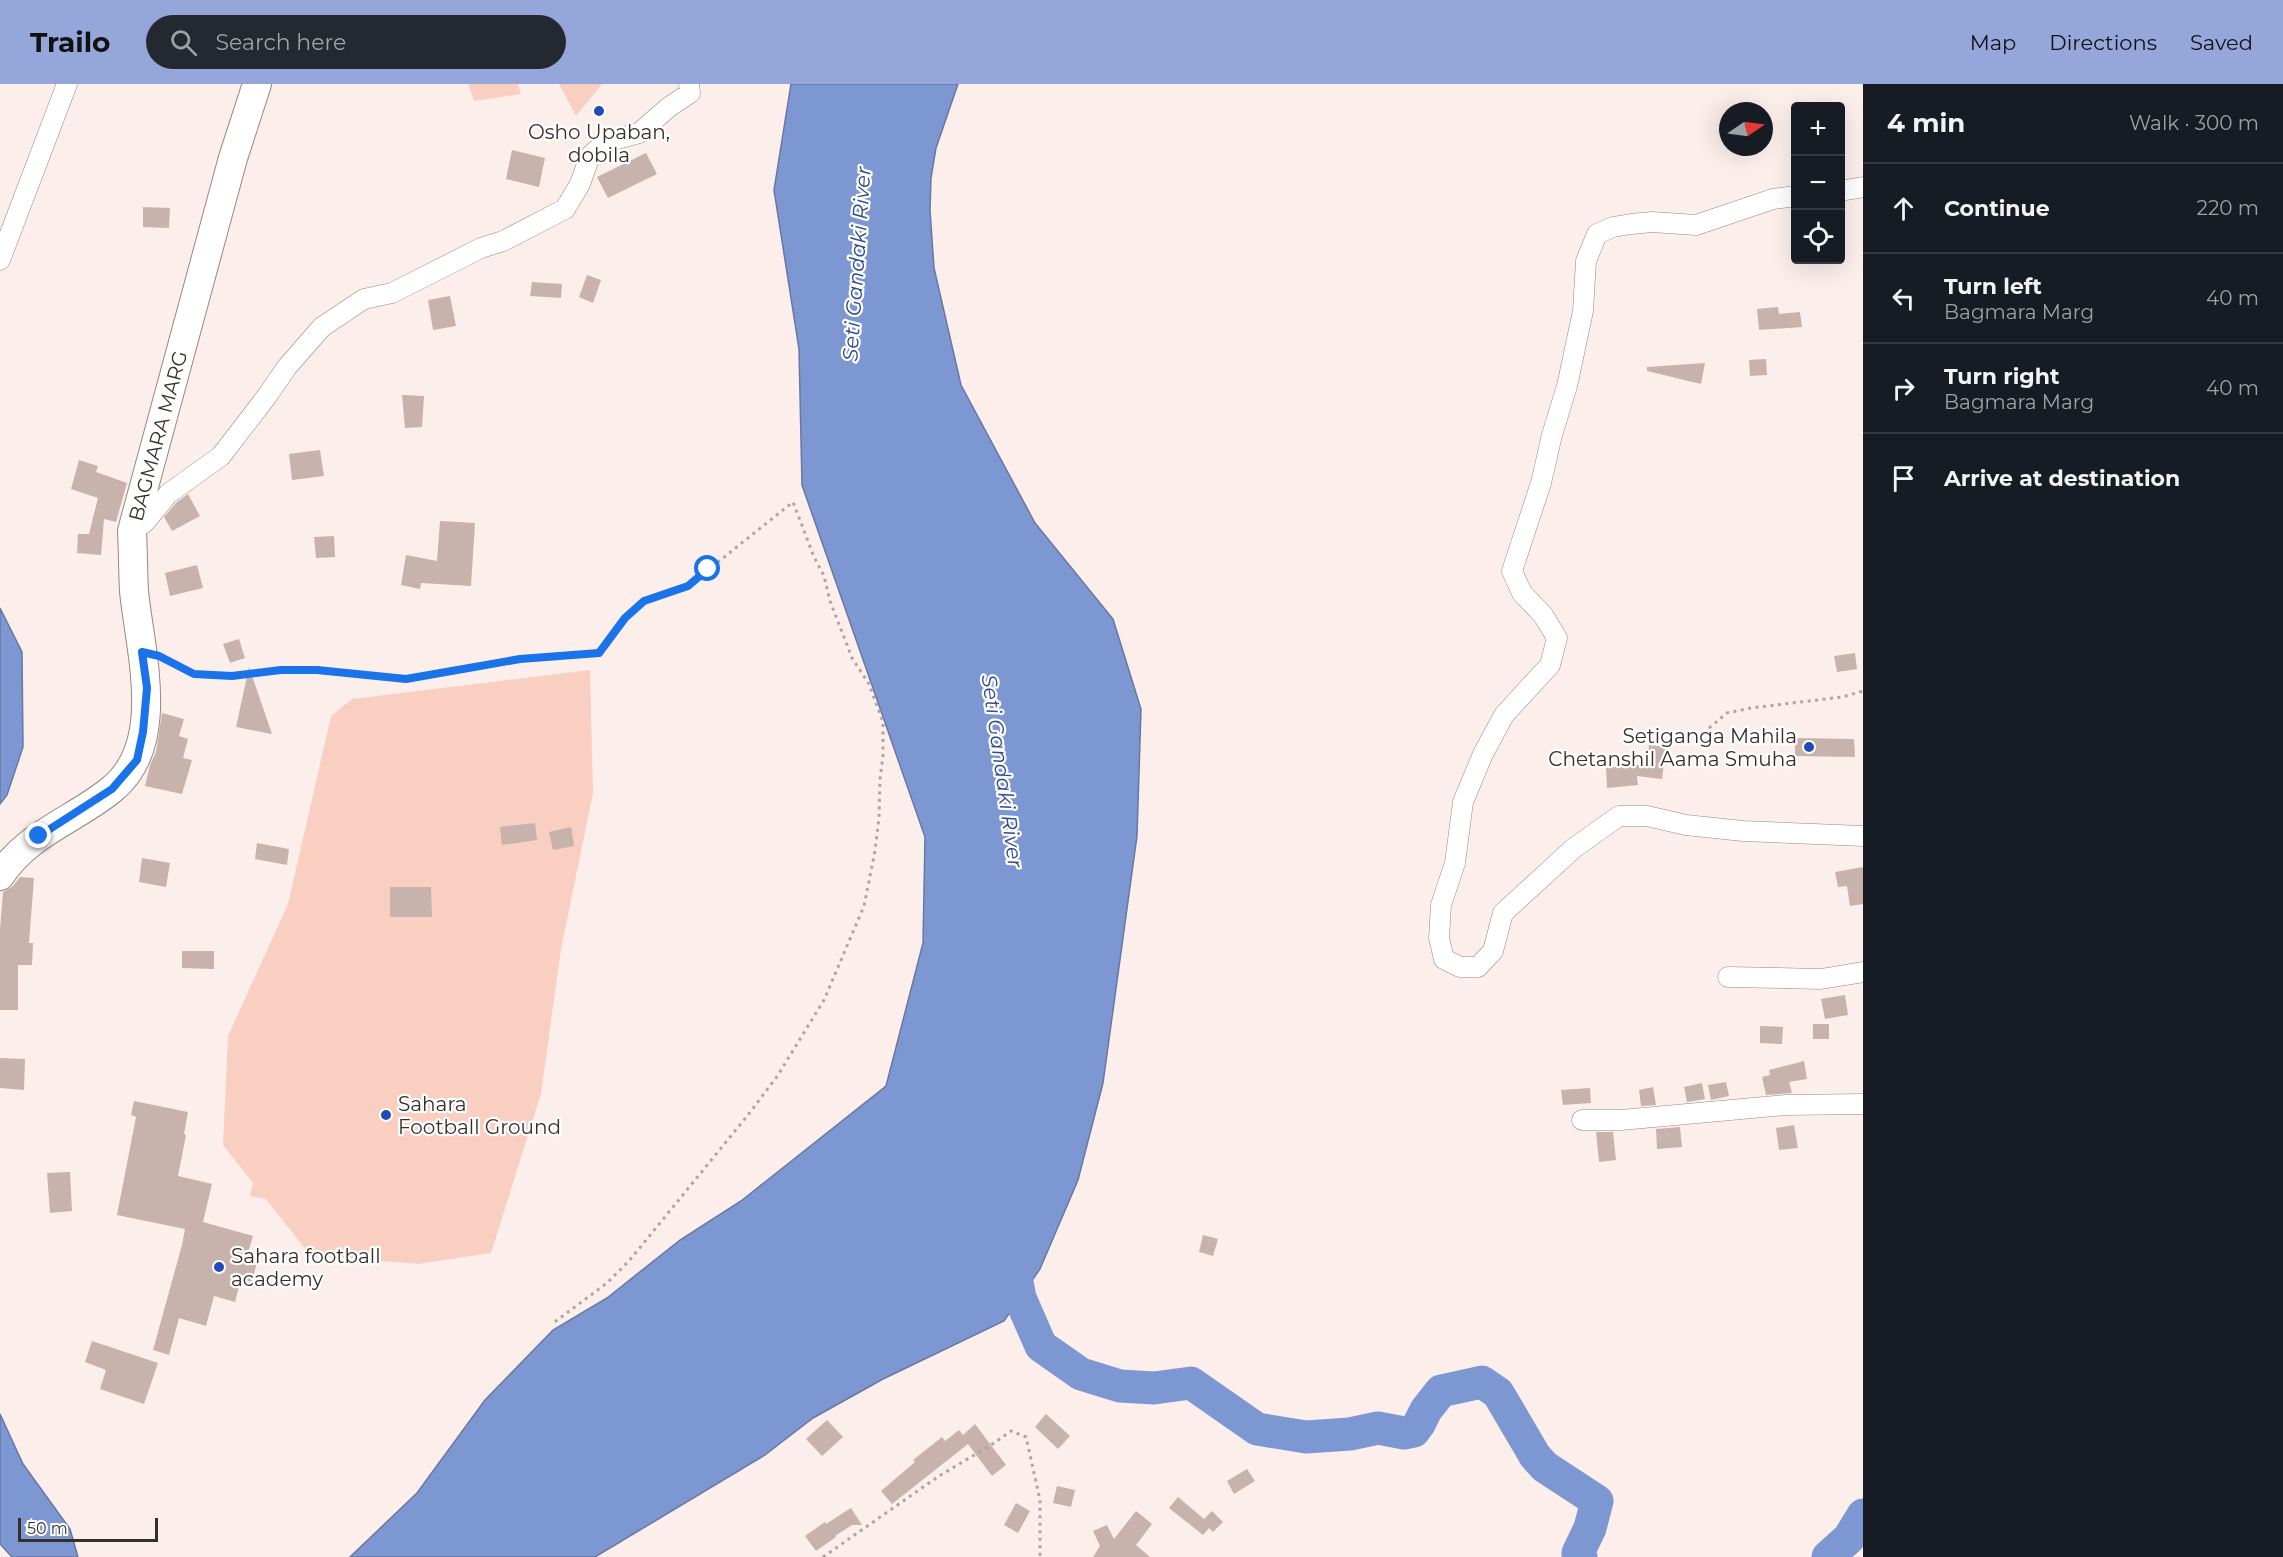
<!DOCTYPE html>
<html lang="en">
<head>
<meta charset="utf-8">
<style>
  body { margin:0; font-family:Montserrat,sans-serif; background:#242831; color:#f1f3f6 }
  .controls { position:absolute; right:18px; top:18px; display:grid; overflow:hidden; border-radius:6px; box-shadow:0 6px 24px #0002 }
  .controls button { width:54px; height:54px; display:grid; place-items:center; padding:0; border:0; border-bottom:2px solid #363941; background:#171b24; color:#f1f3f6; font:30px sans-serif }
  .compass { position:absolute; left:1719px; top:18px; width:54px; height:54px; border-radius:50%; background:#171b24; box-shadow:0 6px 24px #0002; rotate:77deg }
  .scale { position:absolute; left:18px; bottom:15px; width:140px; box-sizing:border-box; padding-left:6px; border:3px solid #372f2c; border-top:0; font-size:16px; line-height:21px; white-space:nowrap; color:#372f2c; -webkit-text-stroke:4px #fff; paint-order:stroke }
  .stop { position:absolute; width:18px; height:18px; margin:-14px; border:4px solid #1a73e8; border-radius:50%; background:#fff }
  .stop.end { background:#1a73e8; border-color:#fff; box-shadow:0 2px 6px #0008 }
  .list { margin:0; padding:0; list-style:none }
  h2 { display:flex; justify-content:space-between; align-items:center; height:78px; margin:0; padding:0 24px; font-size:26px }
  h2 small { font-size:20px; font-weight:400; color:#9ea1a6 }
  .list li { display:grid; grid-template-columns:39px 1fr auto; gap:18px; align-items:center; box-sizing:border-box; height:90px; padding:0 24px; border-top:2px solid #363941 }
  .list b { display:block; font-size:22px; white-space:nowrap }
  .list p { margin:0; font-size:20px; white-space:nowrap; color:#9ea1a6 }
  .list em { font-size:20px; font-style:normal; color:#9ea1a6 }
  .icon { flex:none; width:33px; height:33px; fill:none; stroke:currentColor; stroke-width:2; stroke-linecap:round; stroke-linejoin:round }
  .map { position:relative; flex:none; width:1863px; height:1473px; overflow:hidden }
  header { display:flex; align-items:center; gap:36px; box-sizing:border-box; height:84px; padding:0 30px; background:#95a6da; color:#111 }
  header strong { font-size:28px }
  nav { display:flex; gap:33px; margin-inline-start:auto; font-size:21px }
  .search { width:420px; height:54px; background:#242831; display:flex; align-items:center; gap:15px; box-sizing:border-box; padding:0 21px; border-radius:33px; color:#9ea1a6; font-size:22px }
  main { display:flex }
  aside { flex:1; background:#171b24 }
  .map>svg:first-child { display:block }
  .green { fill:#f9cfc1 }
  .water { fill:#7d97d3; stroke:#6878a1; stroke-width:1.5 }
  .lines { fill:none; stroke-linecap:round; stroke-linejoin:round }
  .river { stroke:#7d97d3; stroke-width:33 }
  .building { fill:#c7b2ac }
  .minor-casing { stroke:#9a8680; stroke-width:21 }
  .secondary-casing { stroke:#9a8680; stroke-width:30 }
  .path { stroke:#afa4a1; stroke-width:3; stroke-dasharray:3 4.5; stroke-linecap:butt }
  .minor { stroke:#fff; stroke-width:20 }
  .secondary { stroke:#fff; stroke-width:28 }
  .route { stroke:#1a73e8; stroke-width:8 }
  .poi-dot { fill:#2449b8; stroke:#fff; stroke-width:2 }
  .labels { text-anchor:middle; stroke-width:4.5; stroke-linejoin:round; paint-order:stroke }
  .poi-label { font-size:20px; fill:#372f2c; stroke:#fff; text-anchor:start }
  .street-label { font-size:20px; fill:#372f2c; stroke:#fff }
  .water-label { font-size:21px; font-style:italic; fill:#2e4a92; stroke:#fff }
</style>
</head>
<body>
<header>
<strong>Trailo</strong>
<div class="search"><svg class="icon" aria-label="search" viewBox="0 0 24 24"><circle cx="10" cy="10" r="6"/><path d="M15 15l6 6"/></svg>Search here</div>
<nav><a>Map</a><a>Directions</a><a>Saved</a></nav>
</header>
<main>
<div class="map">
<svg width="1863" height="1473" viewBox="0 0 1863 1473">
  <rect width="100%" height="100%" fill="#fcefeb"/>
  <path class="green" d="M468 0H518L521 10 474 17Z
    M559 0H602L576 32Z
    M590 586 593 709 561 865 541 1010 491 1169 418 1180 310 1171 266 1115 250 1112 253 1099 223 1061 228 952 288 820 331 632 352 615Z"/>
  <path class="water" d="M791 0H958L936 64 931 94 930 126 934 184 961 301 1035 439 1113 535 1141 625 1137 752 1103 999 1078 1096 1040 1185 1004 1237 883 1295 813 1334 765 1371 595 1473H350L417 1409 485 1316 553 1246 607 1214 680 1156 741 1117 886 1002 923 859 925 753 802 401 799 265 774 106Z
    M0 524 22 568 23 663 7 711 0 720Z
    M0 1330 23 1380 70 1445 78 1473H12L0 1460Z"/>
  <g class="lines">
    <path class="river" d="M1012 1171 1020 1214 1041 1262 1081 1290 1120 1302 1154 1304 1191 1299 1257 1345 1306 1353 1350 1350 1378 1344 1404 1349 1414 1347 1419 1340 1426 1326 1441 1307 1482 1298 1498 1309 1535 1372 1545 1383 1597 1417 1590 1444 1578 1469 1581 1473
      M1828 1473 1849 1454 1863 1431"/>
  </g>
  <path class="building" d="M512 66 545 74 539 103 506 95Z
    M646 69 657 90 608 114 597 93Z
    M143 123 170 124 169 144 143 143Z
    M587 191 601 196 593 219 579 213Z
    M532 198 562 200 561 214 530 212Z
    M450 212 456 242 433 246 428 216Z
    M1778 223 1779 230 1800 228 1802 243 1759 246 1757 225Z
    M1766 275 1767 291 1750 292 1749 276Z
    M1705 279 1701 300 1647 287V283Z
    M402 311 424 312 422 343 405 344Z
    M320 366 324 392 292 396 289 370Z
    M79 376 98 382 96 388 127 399 116 438 104 435 101 471 77 469 78 450H89L98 414 71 405Z
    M188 410 200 432 172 447 164 433 176 419Z
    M440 437 475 439 471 502 421 499 420 505 401 501 406 471 437 477Z
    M334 452 335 473 316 474 314 453Z
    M197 481 203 504 170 512 165 489Z
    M239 555 245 574 230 579 223 560Z
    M1855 569 1857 585 1837 588 1834 572Z
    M249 583 272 650 236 643Z
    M162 629 184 635 179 652 188 655 183 674 192 676 182 710 145 702 150 681 156 668Z
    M1795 654 1854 655 1855 673 1795 672Z
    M1649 661 1666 663 1662 695 1637 692 1638 701 1607 704 1606 684 1647 680Z
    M535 739 537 756 502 761 500 743Z
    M571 743 574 762 553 766 549 748Z
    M257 759 289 765 287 781 255 775Z
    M142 774 170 779 166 803 139 798Z
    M1863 783V820L1850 822 1847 802 1838 803 1835 788Z
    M20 793 34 794 29 859H33L32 881H18V926H0V845L3 808 13 802Z
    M390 803H431L432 833H390Z
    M182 867H214V885L182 884Z
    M1845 911 1848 931 1825 935 1821 915Z
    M1813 940H1829V955H1813Z
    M1760 942 1783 943 1782 960 1760 959Z
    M0 974 25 975 24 1006 0 1004Z
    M1804 977 1807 995 1789 998 1792 1009 1766 1011 1762 993 1770 991 1769 986Z
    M1726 998 1729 1012 1711 1016 1708 1001Z
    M1702 999 1705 1015 1687 1018 1684 1003Z
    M1653 1003 1656 1021 1641 1022 1639 1006Z
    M1590 1004 1591 1019 1563 1021 1561 1006Z
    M134 1017 188 1028 184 1050 186 1051 178 1092 212 1100 203 1138 253 1152 246 1175 257 1178 252 1198 241 1195 235 1218 214 1212 206 1242 179 1234 169 1271 153 1266 182 1161 185 1145 117 1131 136 1033 131 1031Z
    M1794 1041 1798 1064 1779 1066 1776 1044Z
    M1680 1043 1682 1063 1657 1065 1656 1045Z
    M1596 1048H1613L1616 1076 1599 1078Z
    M70 1088 72 1127 50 1129 47 1089Z
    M1203 1151 1218 1155 1213 1172 1199 1168Z
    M92 1257 158 1279 144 1320 100 1305 106 1286 85 1278Z
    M1046 1330 1070 1352 1058 1365 1035 1343Z
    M827 1336 843 1353 822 1372 806 1355Z
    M975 1340 1006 1381 992 1392 968 1360 892 1420 881 1407 915 1378 913 1376 942 1353 945 1357 959 1346 963 1351Z
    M1247 1385 1255 1397 1234 1410 1227 1397Z
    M1057 1402 1075 1406 1071 1423 1053 1419Z
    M1178 1413 1204 1435 1212 1427 1223 1438 1213 1448 1209 1444 1203 1451 1169 1424Z
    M1016 1419 1030 1427 1018 1449 1004 1441Z
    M851 1424 862 1441H852L835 1452 836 1453 816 1467 805 1452 825 1438 826 1440Z
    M1136 1427 1152 1440 1136 1461 1150 1473H1093L1100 1462 1093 1447 1107 1441 1114 1455Z"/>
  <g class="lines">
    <defs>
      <path id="minor" d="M1840 107 1863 103
        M1796 112 1773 115 1696 141 1652 138 1631 140 1613 143 1597 150 1586 177 1583 227 1567 302 1552 351 1541 399 1512 487 1522 509 1543 531 1557 554 1550 581 1504 631 1483 670 1463 718 1455 779 1441 821 1439 854 1444 875 1460 883H1478L1493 867 1503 829 1574 764 1619 732H1647L1686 741 1743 747 1863 752
        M0 176 67 0
        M132 447 145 438 168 410 221 372 267 312 287 283 322 243 364 215 392 209 481 164 503 157 565 125 580 100 590 72 606 58 639 49 669 23 690 9 689 0
        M1728 893 1821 895 1863 888
        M1582 1036H1621L1786 1021 1863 1020"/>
      <path id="secondary" d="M0 792C27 750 74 736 111 706 168 661 140 568 134 507 133 487 133 467 132 447L233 74 257 0"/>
    </defs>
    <use href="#minor" class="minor-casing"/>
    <use href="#secondary" class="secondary-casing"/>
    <path class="path" d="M166 576 194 590 232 592 281 586H317L406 595 520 575 599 569 625 534 644 517 688 502 793 418 814 473 824 492 830 517 852 574 869 600 883 638V672L880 695 879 733 875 767 864 822 824 916 778 991 748 1031 629 1177 607 1199 552 1240
      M1709 644 1727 629 1751 624 1842 613 1863 607
      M823 1473 939 1392 991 1361 1011 1347 1026 1353 1040 1416V1473"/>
    <use href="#minor" class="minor"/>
    <use href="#secondary" class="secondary"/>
  </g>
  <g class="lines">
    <path class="route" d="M39 752 112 705 137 676 143 648 147 604 142 568 159 572 194 590 232 592 281 586H317L406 595 520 575 599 569 625 534 644 517 688 502 708 485"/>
  </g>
  <g class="poi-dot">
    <circle cx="599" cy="27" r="6"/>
    <circle cx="1809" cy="663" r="6"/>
    <circle cx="386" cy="1031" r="6"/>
    <circle cx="219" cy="1183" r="6"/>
  </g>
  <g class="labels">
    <g class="poi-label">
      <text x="599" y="55" text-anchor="middle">Osho Upaban,<tspan x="599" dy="23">dobila</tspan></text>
      <text x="1797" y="659" text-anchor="end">Setiganga Mahila<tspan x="1797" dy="23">Chetanshil Aama Smuha</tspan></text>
      <text x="398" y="1027">Sahara<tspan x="398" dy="23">Football Ground</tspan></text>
      <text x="231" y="1179">Sahara football<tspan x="231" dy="23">academy</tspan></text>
    </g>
    <g class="street-label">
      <text transform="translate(158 352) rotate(-75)" y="7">BAGMARA MARG</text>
    </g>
    <g class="water-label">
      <text transform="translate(857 180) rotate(-86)" y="7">Seti Gandaki River</text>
      <text transform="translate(1002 687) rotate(82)" y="7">Seti Gandaki River</text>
    </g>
  </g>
</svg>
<div class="controls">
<button>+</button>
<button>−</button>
<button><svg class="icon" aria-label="locate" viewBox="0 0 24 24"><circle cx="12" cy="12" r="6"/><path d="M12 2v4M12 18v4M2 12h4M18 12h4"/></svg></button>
</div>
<svg class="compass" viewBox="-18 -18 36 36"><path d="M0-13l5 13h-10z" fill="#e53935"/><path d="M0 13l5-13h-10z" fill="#9ea1a6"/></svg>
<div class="scale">50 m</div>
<div class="stop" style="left:708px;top:485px"></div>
<div class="stop end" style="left:39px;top:752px"></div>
</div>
<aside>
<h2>4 min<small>Walk · 300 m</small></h2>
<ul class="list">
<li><svg class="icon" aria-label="ahead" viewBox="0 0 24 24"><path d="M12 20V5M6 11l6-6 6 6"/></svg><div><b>Continue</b></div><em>220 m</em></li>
<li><svg class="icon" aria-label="left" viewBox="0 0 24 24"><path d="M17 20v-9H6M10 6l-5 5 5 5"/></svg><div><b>Turn left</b><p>Bagmara Marg</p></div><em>40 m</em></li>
<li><svg class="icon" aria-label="right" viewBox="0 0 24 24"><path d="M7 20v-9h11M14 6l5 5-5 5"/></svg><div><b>Turn right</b><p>Bagmara Marg</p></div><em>40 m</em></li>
<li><svg class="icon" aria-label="arrive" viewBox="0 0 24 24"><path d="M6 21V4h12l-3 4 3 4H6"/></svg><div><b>Arrive at destination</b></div></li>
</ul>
</aside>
</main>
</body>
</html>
